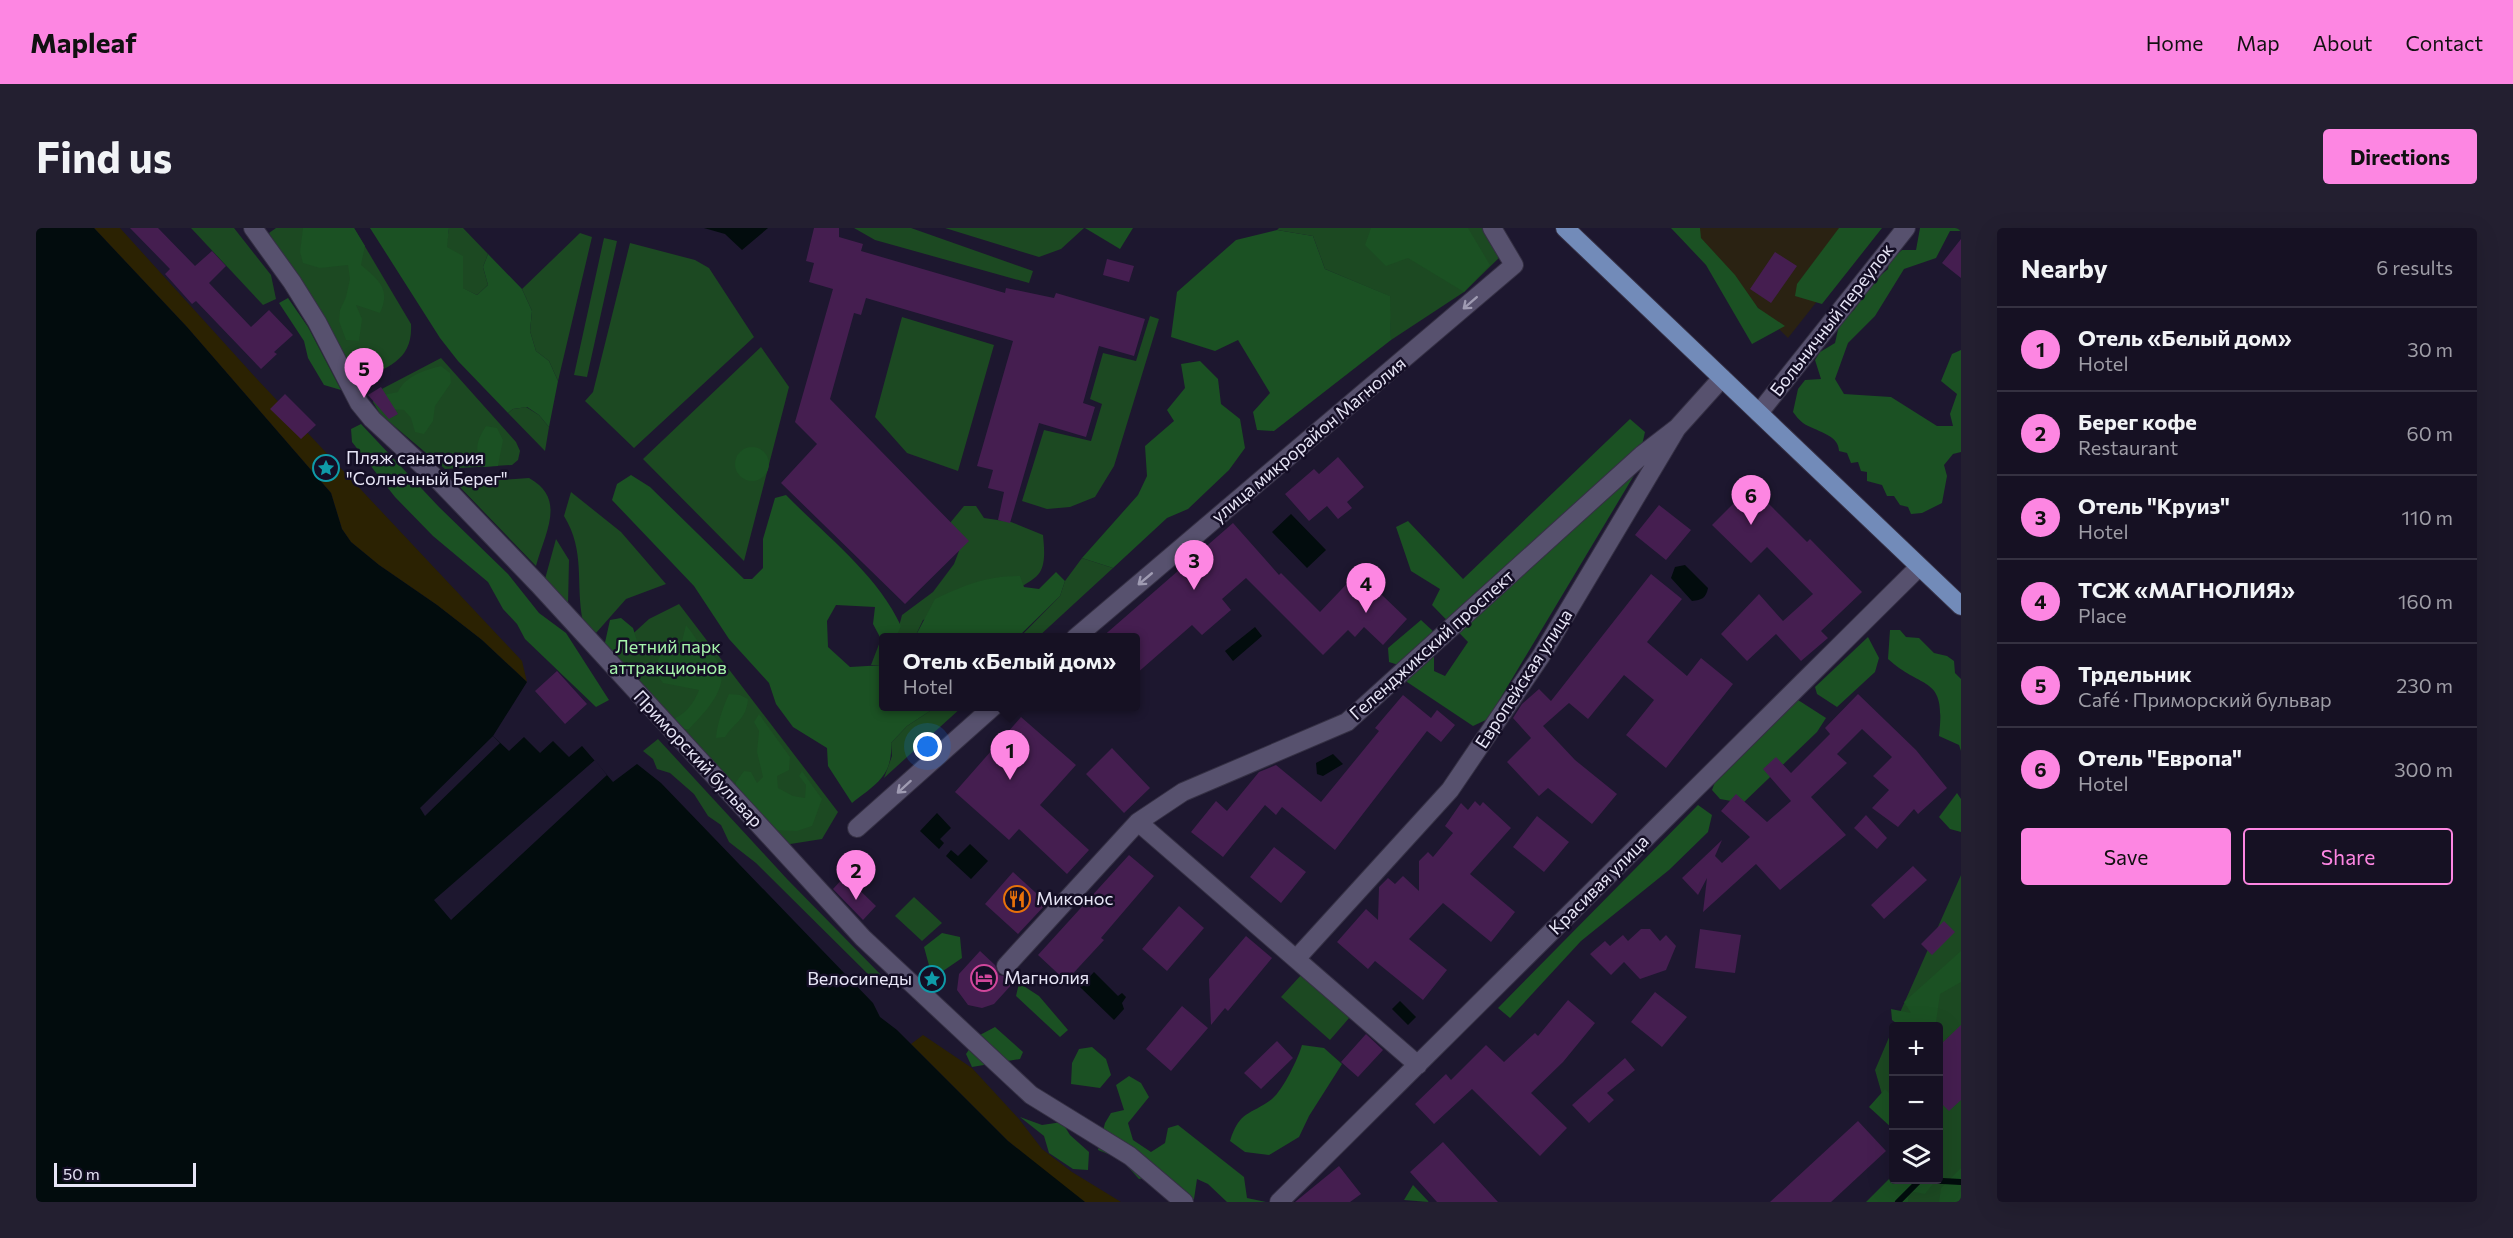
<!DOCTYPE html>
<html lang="en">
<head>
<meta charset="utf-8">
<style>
  body { margin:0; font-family:Commissioner,sans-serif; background:#231f30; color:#f1f3f6 }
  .controls { position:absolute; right:18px; bottom:18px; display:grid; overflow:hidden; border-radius:6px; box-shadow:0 6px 24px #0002 }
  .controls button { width:54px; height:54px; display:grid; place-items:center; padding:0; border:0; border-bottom:2px solid #353141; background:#161123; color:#f1f3f6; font:30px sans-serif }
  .scale { position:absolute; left:18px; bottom:15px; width:142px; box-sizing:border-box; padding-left:6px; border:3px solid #e7e5f6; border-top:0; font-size:16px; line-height:21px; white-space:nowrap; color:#e7e5f6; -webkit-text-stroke:4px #140e25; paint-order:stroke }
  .you { position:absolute; left:892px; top:519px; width:21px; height:21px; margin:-15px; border:4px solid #fff; border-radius:50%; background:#1a73e8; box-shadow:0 0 0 9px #1a73e833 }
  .badge { display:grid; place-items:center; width:39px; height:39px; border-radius:50%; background:#fd86e2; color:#111; font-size:20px; font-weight:700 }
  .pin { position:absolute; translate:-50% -50px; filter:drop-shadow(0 2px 3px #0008) }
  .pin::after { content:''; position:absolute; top:32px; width:21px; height:18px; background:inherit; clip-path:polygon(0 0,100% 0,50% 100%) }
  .popup { position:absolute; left:843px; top:405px; width:261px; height:78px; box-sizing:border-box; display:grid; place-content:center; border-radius:6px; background:#161123; filter:drop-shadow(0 2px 4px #0005); font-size:20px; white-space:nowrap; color:#9e9da6 }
  .popup b { font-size:22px; color:#f1f3f6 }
  .popup::after { content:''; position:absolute; left:50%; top:100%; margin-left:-12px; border:12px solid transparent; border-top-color:#161123 }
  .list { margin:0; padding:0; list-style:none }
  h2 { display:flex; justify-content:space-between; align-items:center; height:78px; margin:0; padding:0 24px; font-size:26px }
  h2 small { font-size:20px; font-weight:400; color:#9e9da6 }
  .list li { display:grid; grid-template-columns:39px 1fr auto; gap:18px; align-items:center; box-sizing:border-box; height:84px; padding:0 24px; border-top:2px solid #353141 }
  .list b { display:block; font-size:22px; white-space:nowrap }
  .list p { margin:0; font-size:20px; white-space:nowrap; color:#9e9da6 }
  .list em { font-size:20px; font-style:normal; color:#9e9da6 }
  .actions { display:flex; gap:12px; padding:18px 24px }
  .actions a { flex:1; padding:14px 0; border:2px solid #fd86e2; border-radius:6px; text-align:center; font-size:21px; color:#fd86e2 }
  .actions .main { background:#fd86e2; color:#111 }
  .icon { flex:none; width:33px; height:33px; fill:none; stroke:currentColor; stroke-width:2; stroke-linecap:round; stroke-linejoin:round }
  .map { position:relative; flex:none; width:1925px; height:974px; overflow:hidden; border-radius:6px }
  header { display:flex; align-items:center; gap:36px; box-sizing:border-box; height:84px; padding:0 30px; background:#fd86e2; color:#111 }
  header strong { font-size:28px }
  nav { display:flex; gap:33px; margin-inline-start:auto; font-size:21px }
  .intro { display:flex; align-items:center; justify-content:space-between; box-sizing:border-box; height:144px; padding:0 36px }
  h1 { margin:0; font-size:42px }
  .button { padding:15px 27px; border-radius:6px; background:#fd86e2; color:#111; font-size:21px; font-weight:700 }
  main { display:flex; gap:36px; padding:0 36px }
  aside { flex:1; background:#161123; border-radius:6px; box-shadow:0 6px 24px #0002 }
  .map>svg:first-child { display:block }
  .medical { fill:#2a2212 }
  .green { fill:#1c4922 }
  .forest { fill:#1b5123 }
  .sand { fill:#2b2202 }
  .water { fill:#020c0d }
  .pier { fill:#1d172f }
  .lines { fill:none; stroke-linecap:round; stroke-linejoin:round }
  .stream { stroke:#020c0d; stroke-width:6 }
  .building { fill:#451e50 }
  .minor-casing { stroke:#353044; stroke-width:20 }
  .major-casing { stroke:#353044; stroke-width:20 }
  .minor { stroke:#57516e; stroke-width:18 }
  .major { stroke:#728bb9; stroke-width:18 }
  .oneway { stroke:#9f9bb2 }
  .labels { text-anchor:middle; stroke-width:5; stroke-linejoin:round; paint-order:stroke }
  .street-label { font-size:18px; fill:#e7e5f6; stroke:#140e25 }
  .poi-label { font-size:18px; fill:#e7e5f6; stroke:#140e25; text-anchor:start }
  .park-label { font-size:18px; fill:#a6f5ac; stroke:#140e25 }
</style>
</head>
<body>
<header>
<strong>Mapleaf</strong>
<nav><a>Home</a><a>Map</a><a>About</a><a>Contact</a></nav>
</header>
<div class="intro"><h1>Find us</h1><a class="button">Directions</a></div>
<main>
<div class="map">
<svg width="1925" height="974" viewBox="0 0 1925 974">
  <rect width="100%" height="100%" fill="#1d172f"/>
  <path class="medical" d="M1643 0H1839L1752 110Z"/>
  <path class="green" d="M155 0H198L235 47 240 71 227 77Z
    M240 0H318L375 96C377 133 352 138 323 154L233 5Z
    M413 0H427L452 26 447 39 452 57 441 67 426 60 427 45 410 19Z
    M818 0H875L997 43 993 55 839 12Z
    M909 0H1048L1025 21 1003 29Z
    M1243 0H1450L1467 26 1428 64 1355 112 1353 68 1289 41 1277 8 1241 2Z
    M544 5 556 9 522 153 513 133 500 123 494 103 496 83 486 61Z
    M568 10 581 13 551 149 538 147Z
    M594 15 659 32 673 40 718 109 598 220 549 173 557 164Z
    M1114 88 1123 91 1078 238 1059 269 1034 279 1011 281 986 273 1008 202 1055 213 1066 176 1054 171 1067 125 1100 133Z
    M866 89 958 117 922 243 871 225 839 189Z
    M725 119 753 159 708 333 607 231Z
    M405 130 480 214 484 223 482 232 476 237 409 241 344 186 337 174 340 164Z
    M490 179 503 187 513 199 509 223 472 185 477 181Z
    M493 250C531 271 509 304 500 338L420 255Z
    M535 264 585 304 630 356 590 371 560 405 547 394C539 355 550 324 528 288Z
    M928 278H940L948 290 975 294 1007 307C1008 318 1010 334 1004 344 991 365 913 383 887 392L879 409 860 410 866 387 897 364 918 336 923 323 914 295Z
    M520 311 533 332 532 377 509 351Z
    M1046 330 1077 340 1002 409 983 410 1024 368 1029 353Z
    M643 376 802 584 786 611 748 617 584 438 578 423 613 391Z
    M845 411H848V437H835Z
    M900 479H926L848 550 856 528 855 515 871 498Z
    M622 511 751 651 847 749 841 755 720 635 693 614 685 597 672 588 658 566 634 545 621 541 617 531 607 523Z
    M1925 647V974H1843L1868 952H1902V798H1858Z
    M878 669 906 695 886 713 859 688Z
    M1266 746 1314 789 1294 812 1245 769Z
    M1857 800V905L1839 842Z"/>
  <path class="forest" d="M267 0H318L329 18 325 37C343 52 355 61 344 85L320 77 326 91 323 113 310 112 303 93 304 82 310 69 314 51 312 37 284 40 267 35 264 24Z
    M334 0H413L411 19 427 28V60L441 67 452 57 447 39 452 26 486 61 496 83 494 103 500 123 513 133 522 153 513 199 503 187 491 179 477 181 472 185 422 133 404 110Z
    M1049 0H1097L1084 21Z
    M1335 0H1432L1454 37 1428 64 1372 30 1350 38 1329 17Z
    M1635 0H1664L1665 10 1699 47 1722 80 1749 98 1716 116 1670 37Z
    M1803 0H1846L1786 76 1759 68 1761 56Z
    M1884 0H1925V3H1914L1900 30 1868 41 1839 88 1812 115 1799 151 1808 166 1855 169 1901 198H1917L1914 186 1921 166 1905 153 1916 126 1925 122V224L1917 226 1908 237 1911 248 1906 275 1886 285 1875 286 1872 279 1864 277 1858 268H1851L1846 257 1831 253V244L1825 243 1822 234 1815 235 1811 225 1803 223C1803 206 1778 203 1767 195 1763 192 1760 188 1757 184L1762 161 1769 152 1785 151 1779 132 1784 124 1799 115 1804 93 1818 82 1838 53 1852 41C1853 32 1859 28 1866 22H1880Z
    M1241 2 1277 8 1289 41 1354 68 1355 112 1238 203 1221 202 1217 184 1234 165 1202 112 1179 123 1135 109 1141 64 1200 12Z
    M252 70 272 99 305 162 288 157 272 130 268 113 243 75Z
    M1164 133 1182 151 1185 176 1204 191 1209 220 1193 242 1152 281 1131 290 1077 340 1046 330 1102 267 1111 248 1109 218 1138 193 1131 182 1149 160 1145 136Z
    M405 138 414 145 415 155 399 178 397 193 388 206 379 204 375 190 368 182 354 181 347 167 362 164C369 148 389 142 405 138Z
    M1594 191 1609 204 1600 244 1452 491 1437 498 1371 454 1369 439 1353 434 1352 420 1385 392 1398 404V443L1409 448 1432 414 1396 377 1404 361 1375 343 1360 299 1372 293 1427 351Z
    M325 196 403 279 472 346 503 385 530 405 573 472 560 479 489 411 481 396 467 381 452 354 397 308 359 269 316 214 315 201Z
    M450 198 461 200 467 212 462 238 447 239C438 222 440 214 450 198Z
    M699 236a17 17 0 1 1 34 0a17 17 0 1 1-34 0Z
    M595 247 614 259 708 351H716L727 340V311L739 270 750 267C790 308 841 346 865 398L860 409 845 411 837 396 839 379 800 377 791 393 792 419 814 439 848 437V478L900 479 871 498 855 515C857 548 840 556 816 575L792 538 791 520 757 499 740 476 733 455 693 411 658 358 576 272 581 256Z
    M1020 344 1029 353 1024 368 982 409H879L899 371C929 357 950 348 984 348L988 359 1003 361Z
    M585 390 597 400 601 413 590 421 575 427 568 419 574 392Z
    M650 397C656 404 661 413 667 420 672 424 678 427 681 432 697 457 669 484 653 501H644L636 492C650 485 657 477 663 462L627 455 622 448V432L631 413H646Z
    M1854 402H1864L1870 409 1883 410 1898 425 1911 428 1918 433 1919 445 1925 451V523L1923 517 1903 508C1910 446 1889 464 1852 431Z
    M1832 409 1843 430 1839 444 1801 479 1781 466 1779 459Z
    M693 466 704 467 712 471C710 493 699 493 689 509L680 510C681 496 687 479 693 466Z
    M1762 472 1790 490 1781 504 1707 575 1684 571 1676 562 1679 554Z
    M723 486 754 529 753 542 741 548 742 560 757 568 769 570 770 557 763 548 766 543 786 571 776 598 761 603 735 602 699 564 700 554 708 543 715 544 721 555 727 549 721 524 723 503 718 494Z
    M1921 565 1925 571V604L1914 601 1903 589Z
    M1662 577 1676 587 1672 604 1633 642 1545 713 1474 790 1462 780Z
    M906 705 924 709 926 730 907 743 894 741 888 719Z
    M1925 723V754L1904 766 1900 794 1895 798H1864L1856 792 1855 781 1875 785 1868 774Z
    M983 755 1003 768 1032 802 1024 809 980 768Z
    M959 799 987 824 984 831 936 839 930 826 942 808Z
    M1266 817 1288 820 1306 836 1273 888 1263 909 1233 927 1209 924 1194 913C1204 882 1213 888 1236 871 1247 862 1262 831 1266 817Z
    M1056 819 1070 831 1075 847 1064 860 1035 856 1036 835 1043 821Z
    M1093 848 1105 855 1113 869 1092 895 1097 912 1115 924 1129 915 1132 900 1142 897 1208 949 1211 970 1230 974H1191L1172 956 1161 951 1158 971 1145 974 1133 966 1130 946 1103 951 1085 931 1062 922 1069 895 1075 885 1088 882 1080 857Z
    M1849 861 1857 869V901L1833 879Z
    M984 889 1006 897 1026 894 1034 907 1053 924 1052 942 1037 941 1013 925 1008 908Z
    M1925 940V974H1903L1905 960Z
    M1857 947 1858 952H1900L1889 966 1873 963 1872 974H1830Z
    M1377 957 1393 974 1368 972Z"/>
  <path class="sand" d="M58 0H84L220 150 486 433 491 454 446 412 401 377 343 337 315 314 306 301 295 265 151 99Z
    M887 807 936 840 983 891 1006 921 1036 944 1085 974H1049L1034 963 972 913 875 816Z"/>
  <path class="water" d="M0 0H58L151 99 295 265 306 301 315 314 343 337 401 377 446 412 491 454 457 508 473 523 488 509 504 525 517 513 533 529 546 518 577 554 601 536 625 555 837 775 844 789 861 802 972 913 1049 974H0Z
    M668 0H732L706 22 689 6Z
    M1255 286 1290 322 1271 340 1236 304Z
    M1649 337 1672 360C1670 370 1666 372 1656 373L1635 350 1639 339Z
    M1219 399 1226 408 1197 433 1189 423Z
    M1297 526 1307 536 1287 548 1281 546 1280 535Z
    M901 585 915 600 904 611 908 615 903 621 884 603Z
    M934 616 952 633 935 651 910 628 915 622 922 628Z
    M1058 744 1082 768 1086 765 1090 769 1086 775 1088 781 1078 792 1044 759Z
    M1364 773 1380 789 1372 797 1356 781Z"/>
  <path class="pier" d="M457 508 464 515 389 588 384 580Z
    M559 532 571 547 415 692 398 672Z"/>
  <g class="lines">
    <path class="stream" d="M1888 952 1925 954
      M1862 974 1884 952"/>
  </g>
  <path class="building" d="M94 0H122L159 38 176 23 190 38 173 55 215 99 233 82 257 107 238 124 241 126 225 141 160 73 156 76 129 46 134 41Z
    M778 0H803V9L827 16 825 23 969 65 970 60 1018 70 1020 65 1109 91 1098 128 1063 118 1047 175 1059 179 1050 209 1003 195 974 295 962 292 968 264 952 260 957 242 941 238 977 113 830 70 825 87 818 85 794 171 933 313 869 376 745 255 781 216 759 194 797 61 773 54 778 35 770 33Z
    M1925 11V50L1906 35Z
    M1739 24 1761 38 1735 75 1714 61Z
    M1071 31 1098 38 1093 54 1067 47Z
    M345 159 362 186 353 191 332 167Z
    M249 166 280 197 265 211 234 181Z
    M1302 229 1328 259 1311 274 1316 280 1302 291 1291 278 1273 293 1249 266 1278 241 1283 246Z
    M1715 258 1771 314 1774 311 1826 364 1785 403 1792 410 1765 433 1740 406 1711 433 1685 406 1723 366 1747 393 1777 366 1731 319 1715 335 1676 297Z
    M1623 277 1655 302 1630 332 1599 307Z
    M1197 295 1243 347 1245 345 1284 384 1322 344 1371 391 1347 417 1328 399 1319 409 1312 402 1287 427 1210 350 1186 371 1195 382 1166 407 1156 397 1100 446V410H1065Z
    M1615 346 1646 371 1611 414 1651 448 1665 430 1697 456 1630 540 1590 507 1618 472 1588 447 1552 491 1533 475 1507 498 1539 532 1581 566 1556 596 1512 560 1503 568 1471 534 1495 510 1477 490 1486 476 1503 461 1515 473Z
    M521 443 551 476 529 496 499 463Z
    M1822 466 1880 522 1911 560 1882 586 1878 581 1862 599 1836 580 1853 562 1837 548 1856 529 1826 501 1801 526 1811 535 1775 569 1810 607 1744 662 1720 636 1667 684 1671 650 1662 667 1646 650 1686 612 1679 628 1686 635 1714 609 1685 583 1700 566 1731 594 1755 573 1727 541 1740 529 1755 545 1794 506 1789 500Z
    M1367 467 1395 490 1401 482 1419 497 1405 514 1391 503 1299 622 1246 579 1240 587 1229 577 1187 629 1155 604 1180 573 1191 583 1223 544 1240 537 1285 574 1343 503 1339 500Z
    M985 489 1040 537 1004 577 1053 622 1031 646 983 601 973 612 919 564Z
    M1076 520 1114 560 1088 585 1050 546Z
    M1439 573 1444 578 1447 574 1475 600 1434 646 1479 684 1455 714 1407 675 1373 711 1411 742 1387 772 1339 733 1332 741 1301 714 1330 681 1342 692 1343 659 1352 650 1359 656 1367 648 1383 663V633L1392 624 1397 629 1417 605 1409 598 1425 575 1432 582Z
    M1830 587 1851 610 1841 621 1818 600Z
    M1501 588 1533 614 1508 644 1477 619Z
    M1238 619 1270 644 1245 675 1214 649Z
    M1093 627 1118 648 1065 710 1068 712 1030 753 1002 727Z
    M1877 638 1891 652 1848 691 1835 677Z
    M977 644 1011 675 982 706 949 676Z
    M809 648 840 678 827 692 797 661Z
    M1143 678 1168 700 1131 743 1106 721Z
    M1908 693 1919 704 1896 727 1885 716Z
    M1605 701H1614L1624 713 1630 707 1640 718 1630 742 1604 751 1588 734 1575 747 1554 726 1569 713 1574 718 1587 707 1592 713Z
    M1664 701 1705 707 1699 745 1659 740Z
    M1210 708 1236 730 1192 783 1189 780 1175 797 1173 751Z
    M944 723 959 737 963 747 972 749 978 754 958 776 946 780 932 777 921 762 923 746Z
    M1619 764 1651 789 1626 819 1595 794Z
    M1532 772 1559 795 1527 834 1495 865 1531 900 1504 928 1436 861 1398 896 1379 876 1410 846 1415 852 1450 817 1468 834 1499 805 1502 808Z
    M1146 778 1172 800 1135 843 1110 821Z
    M1925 797V872L1913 883 1902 872V819Z
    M1330 806 1347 822 1322 849 1305 834Z
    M1241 813 1257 830 1225 861 1208 845Z
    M1589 830 1599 842 1571 865 1578 872 1553 895 1536 877Z
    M1822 893 1850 923 1795 974H1734Z
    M1407 914 1462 974H1401L1374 944Z
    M1303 938 1325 966 1314 974H1259Z"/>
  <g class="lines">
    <defs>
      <path id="minor" d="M217 0 256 54 281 94 323 175 336 191 403 253 502 356 827 710 995 867 1094 928 1148 974
        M1723 185 1870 0
        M1039 410 1478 37 1456 0
        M1102 594 1382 837
        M821 600 958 478
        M1260 731 1414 562 1505 428 1641 200 1686 150
        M970 738 1102 594 1147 564 1311 494 1606 227 1641 200
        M1243 974 1883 339"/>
      <path id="major" d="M1529 0 1925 378"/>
    </defs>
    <use href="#minor" class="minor-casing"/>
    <use href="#major" class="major-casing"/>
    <use href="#minor" class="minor"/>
    <use href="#major" class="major"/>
  </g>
  <defs><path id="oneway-shaft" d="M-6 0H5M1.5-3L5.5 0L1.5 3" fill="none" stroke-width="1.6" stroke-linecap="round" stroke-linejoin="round" transform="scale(1.5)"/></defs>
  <g class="oneway">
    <use href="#oneway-shaft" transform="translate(1434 75) rotate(139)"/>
    <use href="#oneway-shaft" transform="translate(1109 351) rotate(140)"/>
    <use href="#oneway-shaft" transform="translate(868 559) rotate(138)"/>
  </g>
  <defs>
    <symbol id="sight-ring" viewBox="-11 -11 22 22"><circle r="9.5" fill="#140e25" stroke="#0f9aa8" stroke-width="1.5"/><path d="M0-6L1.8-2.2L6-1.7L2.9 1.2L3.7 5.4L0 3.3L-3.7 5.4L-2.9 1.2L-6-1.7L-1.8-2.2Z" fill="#0f9aa8"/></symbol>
    <symbol id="restaurant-ring" viewBox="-11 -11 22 22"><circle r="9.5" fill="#140e25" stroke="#e8710a" stroke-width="1.5"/><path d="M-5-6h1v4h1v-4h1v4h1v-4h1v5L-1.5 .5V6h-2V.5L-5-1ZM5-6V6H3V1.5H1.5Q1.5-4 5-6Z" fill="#e8710a"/></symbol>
    <symbol id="hotel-ring" viewBox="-11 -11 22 22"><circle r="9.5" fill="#140e25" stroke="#d1479c" stroke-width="1.5"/><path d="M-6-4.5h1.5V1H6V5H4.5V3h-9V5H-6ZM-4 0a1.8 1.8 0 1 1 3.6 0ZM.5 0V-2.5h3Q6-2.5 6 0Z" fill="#d1479c"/></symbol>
  </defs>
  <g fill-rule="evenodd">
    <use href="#sight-ring" x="275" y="225" width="30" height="30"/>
    <use href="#restaurant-ring" x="966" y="656" width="30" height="30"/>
    <use href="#hotel-ring" x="933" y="735" width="30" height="30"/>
    <use href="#sight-ring" x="881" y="736" width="30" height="30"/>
  </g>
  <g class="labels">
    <g class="street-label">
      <text transform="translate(1796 92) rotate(-52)" y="6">Больничный переулок</text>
      <text transform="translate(1273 212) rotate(-40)" y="6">улица микрорайон Магнолия</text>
      <text transform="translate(1396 417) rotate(-42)" y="6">Геленджикский проспект</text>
      <text transform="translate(1488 451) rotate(-57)" y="6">Европейская улица</text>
      <text transform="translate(662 531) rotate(47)" y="6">Приморский бульвар</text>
      <text transform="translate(1563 657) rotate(-45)" y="6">Красивая улица</text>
    </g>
    <g class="poi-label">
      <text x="310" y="236">Пляж санатория<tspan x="310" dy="21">"Солнечный Берег"</tspan></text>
      <text x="1000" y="677">Миконос</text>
      <text x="968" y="756">Магнолия</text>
      <text x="876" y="757" text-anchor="end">Велосипеды</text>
    </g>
    <g class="park-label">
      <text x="632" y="425">Летний парк<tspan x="632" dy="21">аттракционов</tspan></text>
    </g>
  </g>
</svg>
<div class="controls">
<button>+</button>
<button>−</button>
<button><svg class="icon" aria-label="layers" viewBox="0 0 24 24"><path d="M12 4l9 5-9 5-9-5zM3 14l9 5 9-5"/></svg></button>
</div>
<div class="scale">50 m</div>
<div class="you"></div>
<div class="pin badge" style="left:974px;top:552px">1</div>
<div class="popup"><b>Отель «Белый дом»</b>Hotel</div>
<div class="pin badge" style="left:820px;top:672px">2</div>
<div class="pin badge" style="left:1158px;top:362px">3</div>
<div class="pin badge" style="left:1330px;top:385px">4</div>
<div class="pin badge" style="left:328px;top:170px">5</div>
<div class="pin badge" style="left:1715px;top:297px">6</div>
</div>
<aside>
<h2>Nearby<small>6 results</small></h2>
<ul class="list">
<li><span class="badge">1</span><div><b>Отель «Белый дом»</b><p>Hotel</p></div><em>30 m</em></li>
<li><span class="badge">2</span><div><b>Берег кофе</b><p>Restaurant</p></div><em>60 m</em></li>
<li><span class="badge">3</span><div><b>Отель &quot;Круиз&quot;</b><p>Hotel</p></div><em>110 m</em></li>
<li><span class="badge">4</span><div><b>ТСЖ «МАГНОЛИЯ»</b><p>Place</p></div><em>160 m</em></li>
<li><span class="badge">5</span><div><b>Трдельник</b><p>Café · Приморский бульвар</p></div><em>230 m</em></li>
<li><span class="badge">6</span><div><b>Отель &quot;Европа&quot;</b><p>Hotel</p></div><em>300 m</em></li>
</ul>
<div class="actions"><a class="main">Save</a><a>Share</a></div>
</aside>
</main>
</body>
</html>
